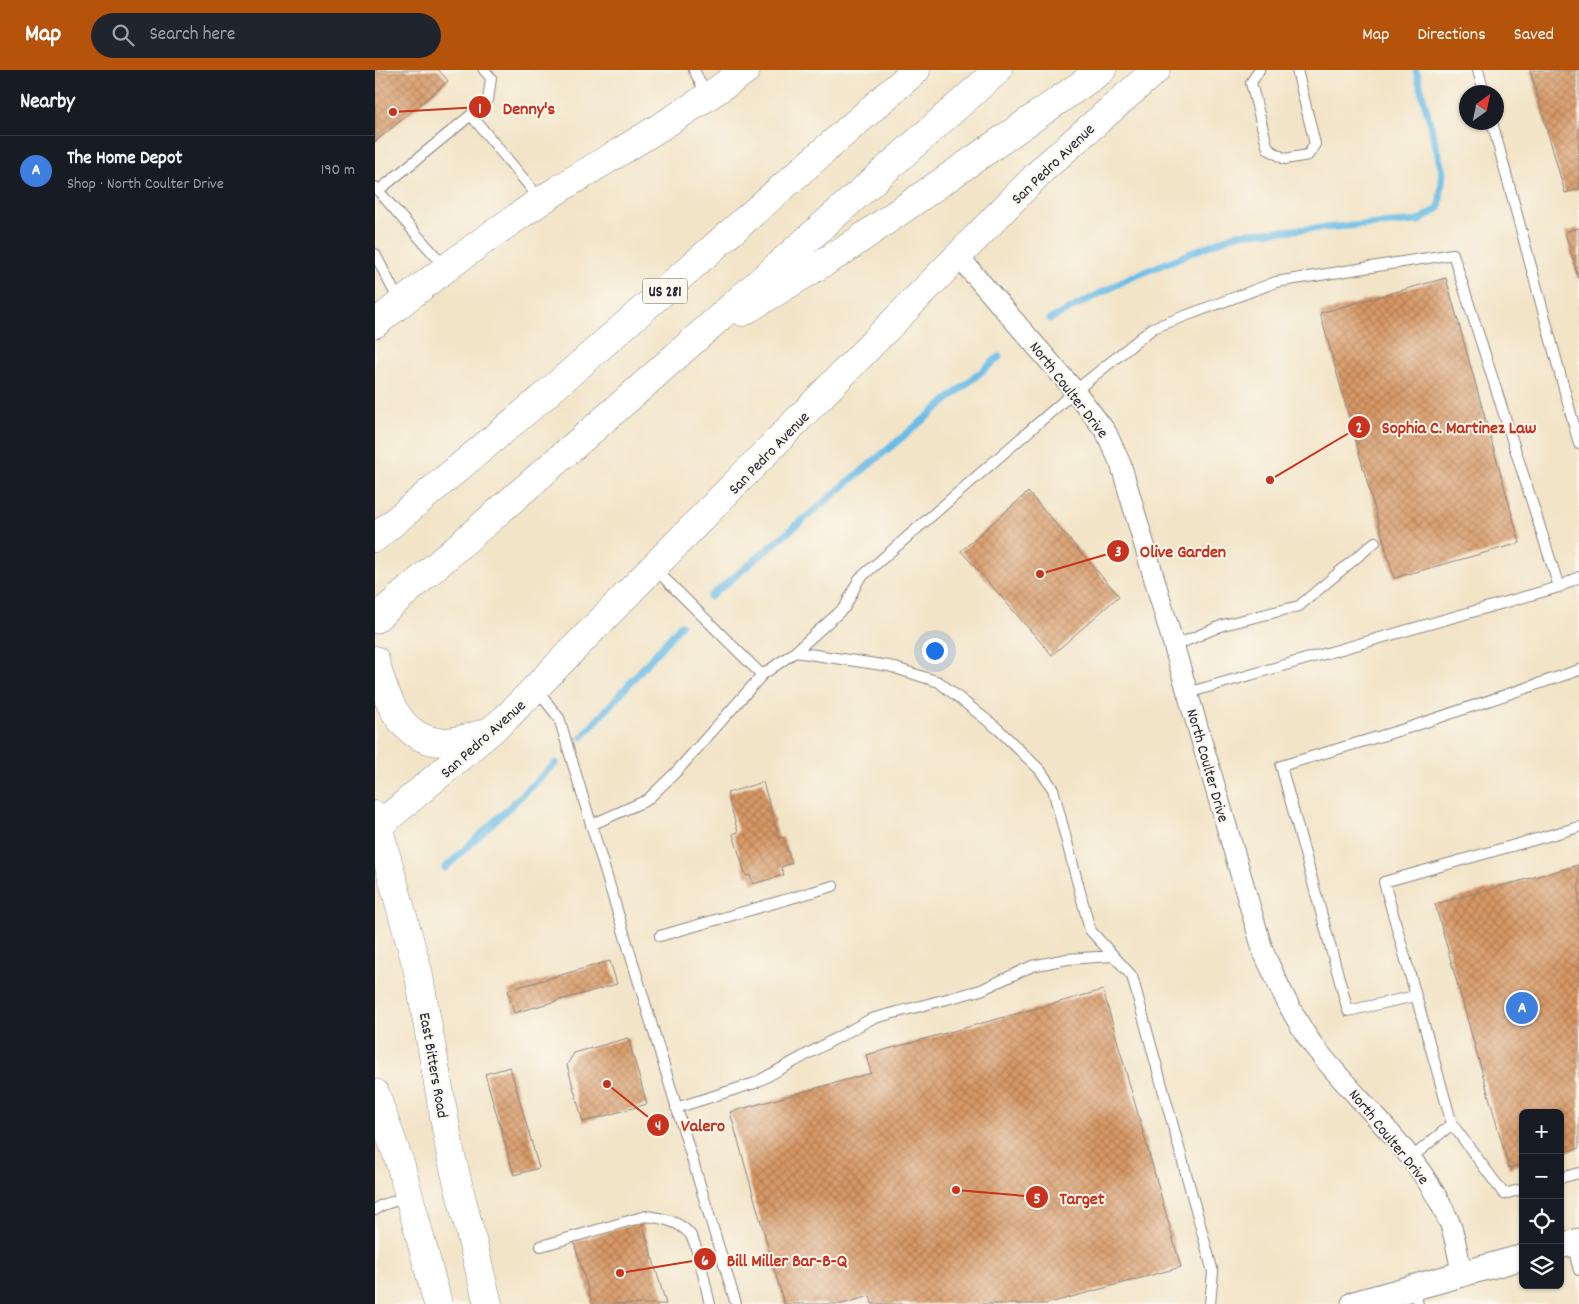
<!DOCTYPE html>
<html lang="en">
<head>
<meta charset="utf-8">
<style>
  body { margin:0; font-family:Dekko,sans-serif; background:#20242c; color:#f1f3f6 }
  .controls { position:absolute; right:15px; bottom:15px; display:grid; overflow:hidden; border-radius:8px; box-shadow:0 1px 4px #0004 }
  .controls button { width:45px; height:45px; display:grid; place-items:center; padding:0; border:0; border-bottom:1px solid #363941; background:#171b24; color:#f1f3f6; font:25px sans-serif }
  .compass { position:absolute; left:1084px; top:15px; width:45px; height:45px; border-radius:50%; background:#171b24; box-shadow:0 1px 4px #0004; rotate:33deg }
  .you { position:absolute; left:559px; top:580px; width:18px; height:18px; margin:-12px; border:4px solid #fff; border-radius:50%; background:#1a73e8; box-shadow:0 0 0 8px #1a73e833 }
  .badge { display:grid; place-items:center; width:32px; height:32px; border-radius:50%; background:#b45309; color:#fff; font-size:16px; font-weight:700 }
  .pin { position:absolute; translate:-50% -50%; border:2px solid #fff; box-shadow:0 1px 5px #0006 }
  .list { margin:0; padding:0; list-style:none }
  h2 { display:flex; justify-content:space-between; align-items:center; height:65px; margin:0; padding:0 20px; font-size:21px }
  h2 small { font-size:16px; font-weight:400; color:#9ea1a6 }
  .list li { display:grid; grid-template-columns:32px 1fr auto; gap:15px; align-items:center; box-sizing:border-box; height:70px; padding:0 20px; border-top:1px solid #363941 }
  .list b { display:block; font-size:19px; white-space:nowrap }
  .list p { margin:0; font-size:16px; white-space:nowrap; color:#9ea1a6 }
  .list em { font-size:16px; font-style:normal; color:#9ea1a6 }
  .icon { flex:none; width:28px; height:28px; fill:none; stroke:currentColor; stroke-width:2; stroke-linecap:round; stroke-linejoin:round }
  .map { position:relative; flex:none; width:1204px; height:1234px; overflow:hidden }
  header { display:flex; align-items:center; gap:30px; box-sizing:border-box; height:70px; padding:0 25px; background:#b45309; color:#fff }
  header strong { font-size:24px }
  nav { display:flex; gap:28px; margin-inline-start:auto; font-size:18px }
  .search { width:350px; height:45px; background:#20242c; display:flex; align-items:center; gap:12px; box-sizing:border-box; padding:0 18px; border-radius:28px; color:#9ea1a6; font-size:19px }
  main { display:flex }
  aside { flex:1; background:#171b24 }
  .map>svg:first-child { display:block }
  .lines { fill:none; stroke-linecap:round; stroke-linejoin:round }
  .stream { stroke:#6bbce6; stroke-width:7 }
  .building { fill:url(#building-cross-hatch) }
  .service-casing { stroke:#8a8381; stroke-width:12 }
  .minor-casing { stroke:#8a8381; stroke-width:22 }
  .tertiary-casing { stroke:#8a8381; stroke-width:27 }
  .secondary-casing { stroke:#8a8381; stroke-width:29 }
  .motorway-casing { stroke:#8a8381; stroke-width:29 }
  .service { stroke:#fff; stroke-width:10 }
  .minor { stroke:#fff; stroke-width:20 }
  .tertiary { stroke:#fff; stroke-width:25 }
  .secondary { stroke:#fff; stroke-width:28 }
  .motorway { stroke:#fff; stroke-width:28 }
  .labels { text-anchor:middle; stroke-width:4; stroke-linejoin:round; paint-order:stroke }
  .shield { fill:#fbf7ec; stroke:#636270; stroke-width:1 }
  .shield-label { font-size:15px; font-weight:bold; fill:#22223b }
  .street-label { font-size:16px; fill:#22223b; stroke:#fbf7ec }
  .leader { fill:none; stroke:#c8321e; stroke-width:2 }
  .callout-dot { fill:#c8321e; stroke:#fbf7ec; stroke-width:2 }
  .mark-label { font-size:15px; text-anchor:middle; font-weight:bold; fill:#fff }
  .callout-label { font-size:18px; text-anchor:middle; font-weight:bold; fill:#c8321e; stroke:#fbf7ec; stroke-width:4; stroke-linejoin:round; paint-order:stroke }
</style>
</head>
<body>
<header>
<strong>Map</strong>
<div class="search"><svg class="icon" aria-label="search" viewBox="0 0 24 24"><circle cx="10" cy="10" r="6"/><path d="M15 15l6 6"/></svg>Search here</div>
<nav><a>Map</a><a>Directions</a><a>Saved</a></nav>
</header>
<main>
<aside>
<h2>Nearby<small></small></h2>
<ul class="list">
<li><span class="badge" style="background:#3f7fe0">A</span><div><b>The Home Depot</b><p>Shop · North Coulter Drive</p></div><em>190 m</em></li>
</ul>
</aside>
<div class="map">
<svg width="1204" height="1234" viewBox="0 0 1204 1234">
  <defs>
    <pattern id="building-cross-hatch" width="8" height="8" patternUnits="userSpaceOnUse" patternTransform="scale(1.25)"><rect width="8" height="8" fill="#d89865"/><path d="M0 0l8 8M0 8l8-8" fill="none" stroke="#af7c54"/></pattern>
  </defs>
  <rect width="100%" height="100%" fill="#fbf7ec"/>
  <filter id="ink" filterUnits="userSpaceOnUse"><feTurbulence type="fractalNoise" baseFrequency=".02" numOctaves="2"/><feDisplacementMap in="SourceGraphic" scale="10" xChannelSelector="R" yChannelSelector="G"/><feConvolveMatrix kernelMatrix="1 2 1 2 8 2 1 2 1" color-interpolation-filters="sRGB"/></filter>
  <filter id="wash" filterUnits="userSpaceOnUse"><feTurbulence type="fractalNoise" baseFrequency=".0096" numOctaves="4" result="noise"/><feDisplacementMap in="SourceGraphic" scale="20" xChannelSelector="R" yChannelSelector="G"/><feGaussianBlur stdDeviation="1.12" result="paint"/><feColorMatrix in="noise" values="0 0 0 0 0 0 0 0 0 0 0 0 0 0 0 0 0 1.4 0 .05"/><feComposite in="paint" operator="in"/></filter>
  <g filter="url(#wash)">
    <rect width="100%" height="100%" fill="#f2e4c7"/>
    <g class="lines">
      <path class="stream" d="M675 249 755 208 862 164 1044 151 1064 138 1068 103 1041 0
        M335 527 624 287
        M207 667 306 555
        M70 798 181 693"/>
    </g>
    <g id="blocks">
      <path class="building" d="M0 0H64L73 11 0 72Z
        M1155 0H1204V119L1190 123Z
        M1204 158V208H1203L1190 162Z
        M1071 208 1145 473 1019 508 945 243Z
        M653 422 744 526 677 585 586 481Z
        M388 712 404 768 408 767 417 793 406 797 409 805 378 814 375 805 371 806 358 764 363 762 352 723Z
        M1204 795V1078L1185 1084V1043H1148V1094L1134 1098 1060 834Z
        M235 891 242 914 139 943 133 920Z
        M728 920 806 1197 671 1234H497L495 1226 467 1234H409L355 1042 496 1003 491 985Z
        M253 968 272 1034 208 1052 192 995 199 983Z
        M135 997 164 1098 139 1105 110 1004Z
        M267 1152 291 1234H217L199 1172Z"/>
    </g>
  </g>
  <g filter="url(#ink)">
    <use href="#blocks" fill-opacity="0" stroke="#8a8381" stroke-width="1"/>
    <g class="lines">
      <defs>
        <path id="service" d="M109 0 116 8 113 30 96 45 165 129
          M319 0 332 26
          M884 0 876 13 893 79 910 89 933 85 940 74 922 0
          M1103 0 1109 22
          M1117 52 1204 374
          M0 117 70 197
          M3 121 96 45
          M0 184 24 231
          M279 498 387 605
          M799 576 848 555 924 536 1000 472
          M420 582 514 596 564 612 623 659 665 700 678 719 715 860 757 906 838 1202 835 1234
          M161 619 184 648 361 1234
          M812 623 1184 517 1204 507
          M216 755 272 730 302 701 387 605 420 582 470 537 484 509 700 321 778 258 901 212 1078 184 1184 517
          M285 866 458 816
          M1040 926 973 941 906 696 1036 657 1204 600
          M301 1038 380 1013 496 949 606 920 657 896 692 889 737 886
          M1077 1054 1129 1124 1148 1119
          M1036 1088 1077 1054 1009 812 1204 757
          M1185 1108 1204 1103
          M0 1140 5 1136 33 1126
          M1197 1173 1204 1200
          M166 1176 271 1146C287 1148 303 1151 314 1163 323 1172 331 1220 335 1234
          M1038 1218 1043 1234"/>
        <path id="minor" d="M583 186 700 321 731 362 746 395 888 881C903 914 917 946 938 975 983 1033 1043 1081 1073 1149 1081 1166 1083 1187 1087 1204"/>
        <path id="tertiary" d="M1185 1176 1204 1171
          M979 1234 1148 1187"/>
        <path id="secondary" d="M0 254C59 206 118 162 181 121 245 81 310 44 371 0
          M0 590C9 624 25 673 70 672 85 671 99 666 113 662
          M0 745 43 901 76 1086 113 1234
          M0 759 131 648 669 98 781 0
          M0 1023 26 1096 63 1234"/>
        <path id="motorway" d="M368 242 468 181 727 0
          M0 468 168 327 541 0
          M0 549 246 335 623 0"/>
      </defs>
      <use href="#service" class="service-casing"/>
      <use href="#minor" class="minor-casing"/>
      <use href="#tertiary" class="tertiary-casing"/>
      <use href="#secondary" class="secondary-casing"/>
      <use href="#motorway" class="motorway-casing"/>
      <use href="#service" class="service"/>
      <use href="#minor" class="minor"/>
      <use href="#tertiary" class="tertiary"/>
      <use href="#secondary" class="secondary"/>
      <use href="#motorway" class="motorway"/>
    </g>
  </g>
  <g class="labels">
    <rect class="shield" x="267.5" y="208.5" width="45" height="25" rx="4"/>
    <g class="shield-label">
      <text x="290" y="226">US 281</text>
    </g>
    <g class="street-label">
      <text transform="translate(677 93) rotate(-44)" y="6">San Pedro Avenue</text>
      <text transform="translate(695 319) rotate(52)" y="6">North Coulter Drive</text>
      <text transform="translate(393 382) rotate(-46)" y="6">San Pedro Avenue</text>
      <text transform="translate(107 668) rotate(-42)" y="6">San Pedro Avenue</text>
      <text transform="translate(834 695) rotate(74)" y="6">North Coulter Drive</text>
      <text transform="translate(60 995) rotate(80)" y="6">East Bitters Road</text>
      <text transform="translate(1015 1066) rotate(51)" y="6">North Coulter Drive</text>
    </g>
  </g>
  <path class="leader" d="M18 42L105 37M895 410L984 357M665 504L743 481M232 1014L283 1055M581 1120L662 1127M245 1203L330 1189"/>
  <g class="callout-dot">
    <circle cx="18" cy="42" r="5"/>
    <circle cx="895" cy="410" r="5"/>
    <circle cx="665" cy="504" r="5"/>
    <circle cx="232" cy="1014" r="5"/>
    <circle cx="581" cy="1120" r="5"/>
    <circle cx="245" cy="1203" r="5"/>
    <circle cx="105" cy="37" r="12"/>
    <circle cx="984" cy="357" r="12"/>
    <circle cx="743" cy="481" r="12"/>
    <circle cx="283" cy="1055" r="12"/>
    <circle cx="662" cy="1127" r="12"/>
    <circle cx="330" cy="1189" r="12"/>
  </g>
  <g class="mark-label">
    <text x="105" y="43">1</text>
    <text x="984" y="362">2</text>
    <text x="743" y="486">3</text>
    <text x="283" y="1060">4</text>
    <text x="662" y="1133">5</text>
    <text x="330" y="1195">6</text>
  </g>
  <g class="callout-label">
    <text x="154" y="44">Denny's</text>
    <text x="1084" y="363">Sophia C. Martinez Law</text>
    <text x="808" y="487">Olive Garden</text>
    <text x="328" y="1061">Valero</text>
    <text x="707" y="1134">Target</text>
    <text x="412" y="1196">Bill Miller Bar-B-Q</text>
  </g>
</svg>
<div class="controls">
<button>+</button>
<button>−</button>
<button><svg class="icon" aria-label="locate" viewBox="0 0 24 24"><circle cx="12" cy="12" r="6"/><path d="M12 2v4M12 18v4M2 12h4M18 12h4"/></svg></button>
<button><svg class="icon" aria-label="layers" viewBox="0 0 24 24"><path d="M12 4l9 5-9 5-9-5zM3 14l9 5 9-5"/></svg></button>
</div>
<svg class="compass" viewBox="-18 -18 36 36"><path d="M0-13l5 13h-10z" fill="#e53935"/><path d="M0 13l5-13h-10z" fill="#9ea1a6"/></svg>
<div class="you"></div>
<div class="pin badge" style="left:1147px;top:938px;background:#3f7fe0">A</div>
</div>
</main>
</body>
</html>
